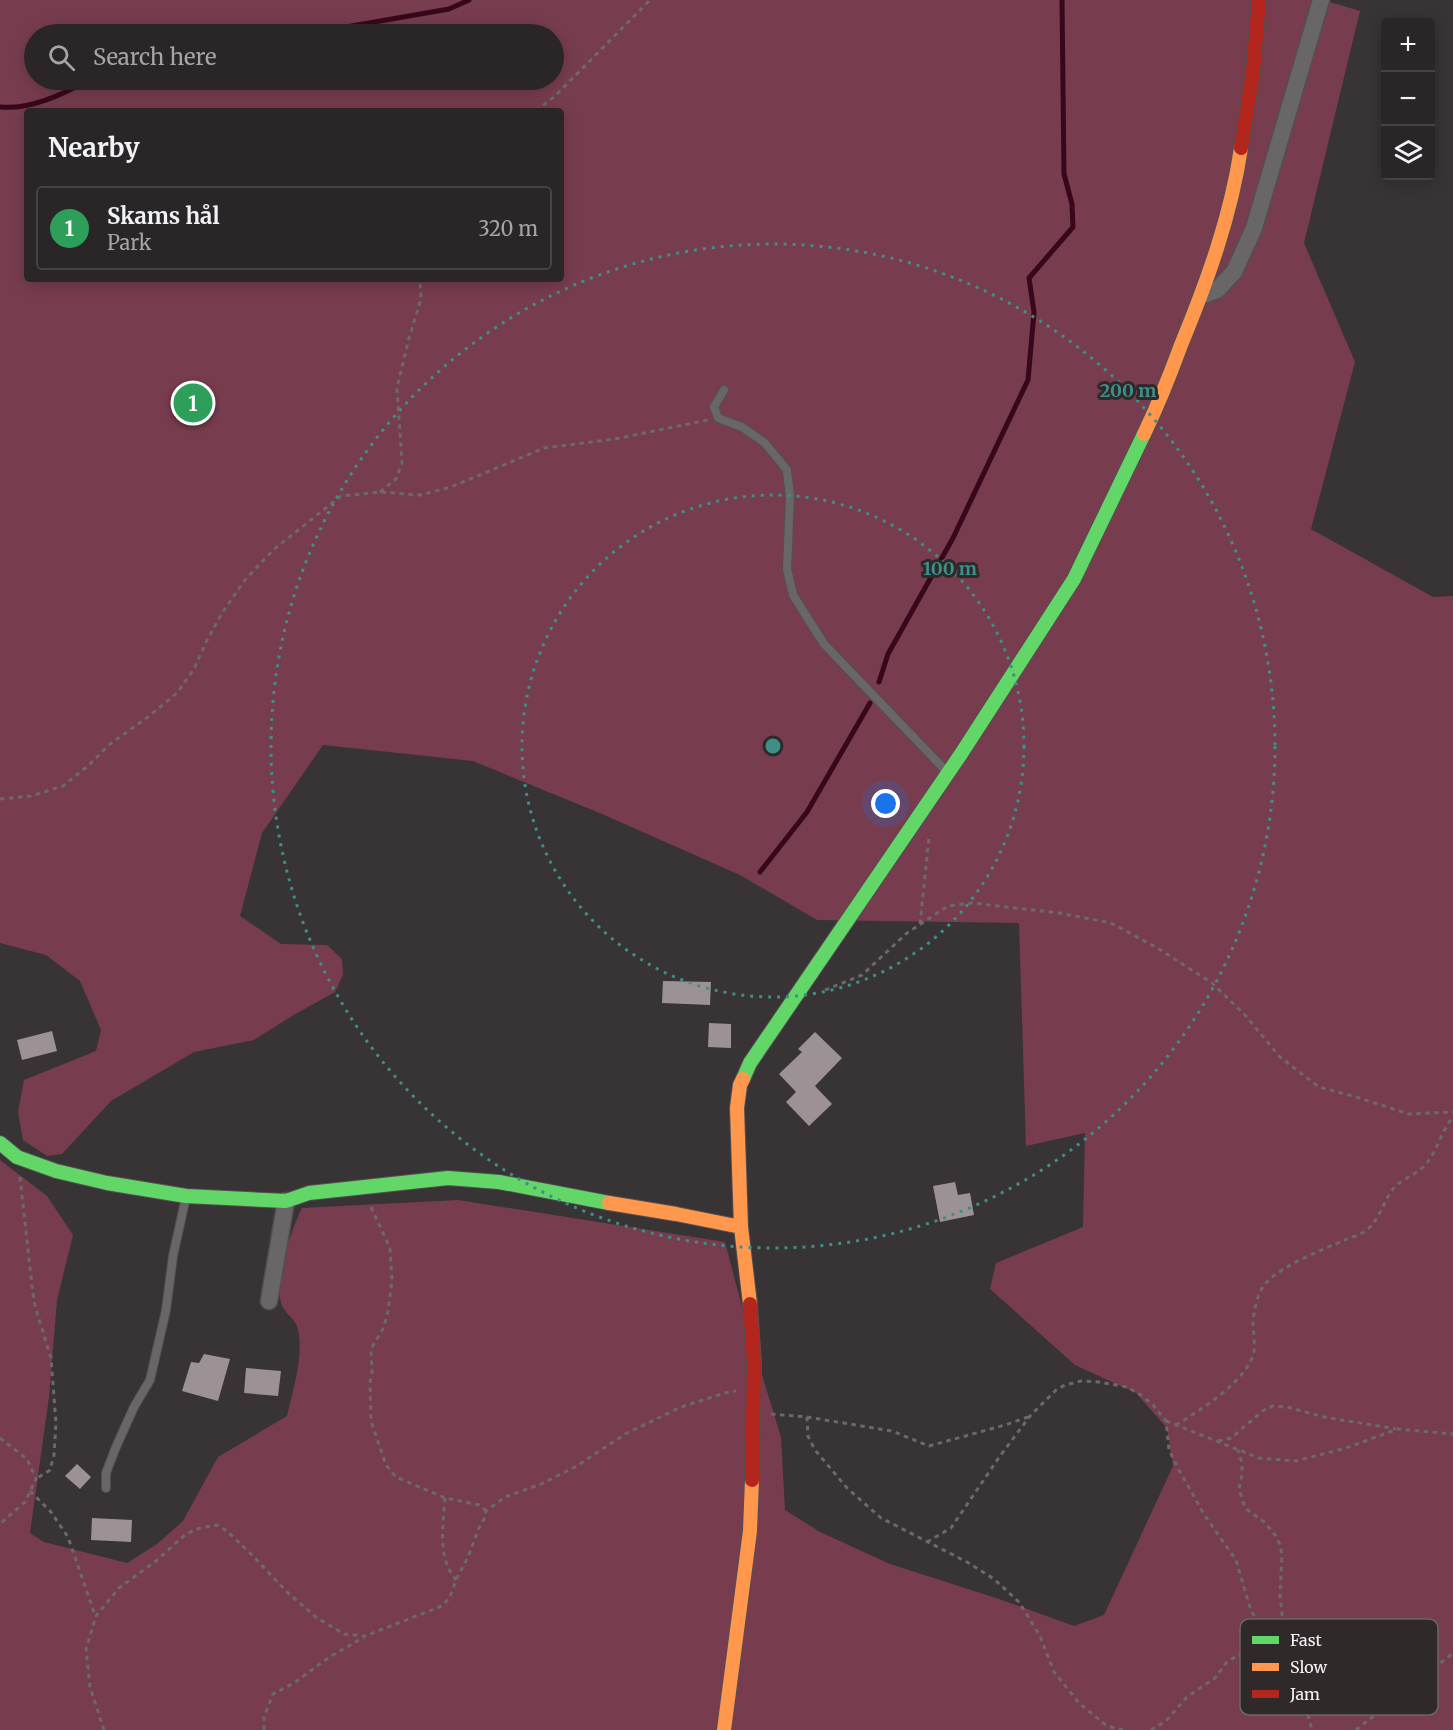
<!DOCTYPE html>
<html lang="en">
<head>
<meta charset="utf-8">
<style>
  body { margin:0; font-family:Merriweather,serif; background:#322e30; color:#f1f3f6 }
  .controls { position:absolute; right:18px; top:18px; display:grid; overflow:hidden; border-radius:6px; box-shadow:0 3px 15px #0003 }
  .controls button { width:54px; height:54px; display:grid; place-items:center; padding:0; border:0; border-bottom:2px solid #464345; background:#2a2628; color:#f1f3f6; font:30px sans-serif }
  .you { position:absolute; left:886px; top:804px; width:21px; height:21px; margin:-15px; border:4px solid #fff; border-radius:50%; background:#1a73e8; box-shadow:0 0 0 9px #1a73e833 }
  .badge { display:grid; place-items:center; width:39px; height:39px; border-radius:50%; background:#8c9099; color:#fff; font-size:20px; font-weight:700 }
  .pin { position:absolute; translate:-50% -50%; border:3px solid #fff; box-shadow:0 2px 6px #0006 }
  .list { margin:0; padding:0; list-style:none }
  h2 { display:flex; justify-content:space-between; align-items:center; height:78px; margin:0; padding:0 24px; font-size:26px }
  h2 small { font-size:20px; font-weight:400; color:#a5a5a8 }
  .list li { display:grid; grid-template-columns:39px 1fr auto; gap:18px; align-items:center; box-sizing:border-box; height:84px; margin:0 12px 12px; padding:0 12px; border:2px solid #464345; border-radius:6px }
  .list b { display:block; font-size:22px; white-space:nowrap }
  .list p { margin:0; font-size:20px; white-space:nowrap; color:#a5a5a8 }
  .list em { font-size:20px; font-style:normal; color:#a5a5a8 }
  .icon { flex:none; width:33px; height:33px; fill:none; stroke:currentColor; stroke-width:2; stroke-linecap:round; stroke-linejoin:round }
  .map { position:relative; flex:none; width:1453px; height:1730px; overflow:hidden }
  .search { position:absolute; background:#2a2628; box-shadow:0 3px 15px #0003; left:24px; top:24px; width:540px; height:66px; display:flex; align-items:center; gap:15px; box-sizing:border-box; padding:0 21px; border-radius:33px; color:#a5a5a8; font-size:22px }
  .panel { position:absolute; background:#2a2628; box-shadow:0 3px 15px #0003; left:24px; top:108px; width:540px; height:174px; border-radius:6px }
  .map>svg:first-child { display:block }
  .green { fill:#773d4e; fill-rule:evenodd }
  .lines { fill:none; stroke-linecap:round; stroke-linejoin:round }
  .stream { stroke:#39071b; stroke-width:5 }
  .building { fill:#9c9295 }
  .lane-casing { stroke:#534f51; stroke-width:10 }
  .street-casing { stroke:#534f51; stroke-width:19 }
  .fast-casing { stroke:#534f51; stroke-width:16 }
  .slow-casing { stroke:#534f51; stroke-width:16 }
  .jam-casing { stroke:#534f51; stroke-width:16 }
  .path { stroke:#6c696a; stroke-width:3; stroke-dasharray:4.5 4.5; stroke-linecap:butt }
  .lane { stroke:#696667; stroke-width:8 }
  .street { stroke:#696667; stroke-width:16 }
  .fast { stroke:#63d668; stroke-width:14 }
  .slow { stroke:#ff974d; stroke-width:14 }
  .jam { stroke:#b3261e; stroke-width:14 }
  .ring { fill:none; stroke:#3d8f89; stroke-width:3; stroke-dasharray:3 6 }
  .key { fill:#2f292a; stroke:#6b6667; stroke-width:1.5 }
  .key-label { font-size:16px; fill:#f7f3f4 }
  .centre { fill:#3d8f89; stroke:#2f292a; stroke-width:3 }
  .ring-label { font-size:18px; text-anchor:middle; font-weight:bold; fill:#3d8f89; stroke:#2f292a; stroke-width:6; stroke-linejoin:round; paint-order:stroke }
</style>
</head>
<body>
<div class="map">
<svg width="1453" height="1730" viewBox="0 0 1453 1730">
  <rect width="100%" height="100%" fill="#383335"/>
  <path class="green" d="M0 0H1323L1360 11 1304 243 1355 362 1311 529 1433 597 1453 596V1730H0V1160L47 1196 73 1235 57 1300 49 1397 30 1533 44 1542 127 1563 157 1544 183 1521 218 1457 287 1416C293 1388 304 1357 298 1329 296 1320 286 1314 282 1306 273 1282 291 1230 302 1208L458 1200 725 1242 747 1326 781 1437 785 1510 820 1532 890 1564 999 1599 1074 1626 1104 1615 1173 1466 1167 1428 1136 1393 1075 1365 990 1289 996 1263 1083 1227 1085 1133 1026 1146 1019 923 817 920 740 875 602 814 473 761 323 745 262 833 240 916 281 944 327 945 342 959 343 975 335 992 292 1016 254 1040 194 1052 111 1101 62 1154 47 1156 23 1140 18 1112 24 1080 96 1051 101 1030 80 981 46 955 0 943ZM34 34H554V80H34ZM27 111H561V279H27Z"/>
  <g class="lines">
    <path class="stream" d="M306 34 449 9 469 0
      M0 107C31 110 63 94 89 80
      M879 682 888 654 953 538 1028 380 1034 312 1029 278 1073 227 1072 204 1064 174 1062 0
      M760 872 807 812 870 703"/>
  </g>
  <path class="building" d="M663 981 711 982 710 1005 662 1003Z
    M709 1023 731 1024V1048L708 1047Z
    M52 1031 57 1051 22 1060 17 1040Z
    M815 1032 842 1058 815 1086 832 1104 809 1126 786 1102 796 1092 779 1074 802 1052 798 1049Z
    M955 1182 958 1195 970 1193 974 1215 940 1222 933 1186Z
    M204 1354 230 1359 218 1401 182 1391 191 1362 199 1363Z
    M246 1368 281 1371 278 1396 244 1393Z
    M77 1464 91 1477 80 1489 65 1476Z
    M92 1518 132 1520 131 1542 91 1540Z"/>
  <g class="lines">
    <defs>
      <path id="lane" d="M724 390 714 407 718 418 742 427 765 443 787 470 790 497 787 569 793 595 824 644 948 773
        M106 1488V1473L116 1447 134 1407 150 1380 166 1310 173 1256 186 1197"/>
      <path id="street" d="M1201 296 1217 290 1234 272 1254 228 1321 0
        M269 1301 286 1201"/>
      <path id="fast" d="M743 1079 750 1063 961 754 1074 579 1144 434
        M0 1143 17 1157 56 1171 107 1183 186 1196 286 1201 309 1193 448 1178 499 1182 609 1203"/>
      <path id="slow" d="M1144 434C1158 405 1170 375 1181 345 1207 282 1231 216 1241 148
        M743 1079 740 1085 737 1108 741 1227 750 1304
        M609 1203 676 1214 741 1227
        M724 1730 750 1531 752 1480"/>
      <path id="jam" d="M1241 148 1253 72 1259 0
        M750 1304 754 1363 752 1480"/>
    </defs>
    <use href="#lane" class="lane-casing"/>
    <use href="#street" class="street-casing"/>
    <use href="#fast" class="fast-casing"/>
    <use href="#slow" class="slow-casing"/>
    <use href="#jam" class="jam-casing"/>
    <path class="path" d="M536 111 555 96 650 0
      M380 492 396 479 402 463 397 388 409 338 421 299 420 279
      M0 799 31 796 63 786 89 765 110 744 148 717 177 693 194 669 206 642 222 613 245 580 273 550 341 496 380 492 420 495 451 487 544 448 615 439 708 420
      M920 924 929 837
      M825 990 862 975 907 933 948 906 972 903 1059 913 1111 923 1159 949 1212 983 1245 1015 1280 1057 1319 1087 1353 1096 1409 1114 1453 1112
      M20 1177 32 1286 35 1306 51 1358 56 1423 54 1455 50 1470 36 1479
      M371 1207 390 1248 392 1280 388 1311 384 1327 371 1349 372 1372 370 1383 371 1421 386 1465 396 1477 445 1498 480 1505 486 1511
      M771 1414 807 1417 808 1436 815 1450 847 1488 881 1518 967 1562 994 1579 1019 1602 1040 1636 1054 1672 1079 1703 1107 1726 1123 1730
      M807 1417 892 1431 929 1446 1005 1425 1028 1417
      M1166 1421 1259 1458 1296 1461 1346 1448 1398 1429 1453 1434
      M1176 1425C1199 1411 1249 1380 1254 1351 1255 1342 1253 1332 1253 1323 1254 1311 1257 1294 1265 1284 1280 1266 1322 1250 1345 1240 1352 1237 1363 1234 1369 1228 1379 1218 1383 1205 1390 1193 1398 1180 1412 1177 1422 1168 1437 1155 1440 1132 1453 1117
      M0 1438 27 1459 36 1479 25 1502 0 1524
      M1218 1441 1231 1438 1264 1410 1273 1406 1287 1407 1324 1417 1396 1429
      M30 1491 51 1512 68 1537 95 1615
      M445 1498C443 1526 437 1557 456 1580
      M927 1542 951 1528 1000 1456 1030 1416 1056 1390 1065 1385 1081 1381 1099 1382 1127 1387 1141 1395 1153 1405 1166 1421 1169 1450 1179 1470 1205 1516 1236 1560 1251 1611 1276 1647 1307 1711 1312 1730
      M104 1730 90 1687 86 1649 96 1616 119 1588 156 1561 186 1534 200 1528 217 1525 227 1531 252 1555 287 1592 317 1618 344 1634 365 1636 442 1606 450 1597 456 1580 468 1557 479 1528 484 1519 486 1511 505 1497 541 1484 577 1466 625 1434 681 1407 725 1393 736 1391
      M264 1730V1717L273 1694 294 1683 328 1658 364 1637
      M1151 1730 1166 1721 1187 1697 1215 1678 1226 1663 1238 1655H1256L1276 1647 1282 1640 1283 1624 1280 1595 1282 1555 1280 1545 1276 1536 1264 1522 1245 1508 1239 1489 1242 1475V1463L1238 1450
      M1356 1730 1453 1653"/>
    <use href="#lane" class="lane"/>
    <use href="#street" class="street"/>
    <use href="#fast" class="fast"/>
    <use href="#slow" class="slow"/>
    <use href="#jam" class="jam"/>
  </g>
  <g class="ring">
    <circle cx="773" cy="746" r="251"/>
    <circle cx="773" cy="746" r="502"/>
  </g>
  <rect x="1240" y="1619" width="198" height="96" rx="9" class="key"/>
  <rect x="1252" y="1636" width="27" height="8" fill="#63d668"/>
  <rect x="1252" y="1663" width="27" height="8" fill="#ff974d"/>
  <rect x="1252" y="1690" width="27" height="8" fill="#b3261e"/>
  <g class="key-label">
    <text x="1290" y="1646">Fast</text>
    <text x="1290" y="1673">Slow</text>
    <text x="1290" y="1700">Jam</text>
  </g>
  <circle cx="773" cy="746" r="9" class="centre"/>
  <g class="ring-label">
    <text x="1128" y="397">200 m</text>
    <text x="950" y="575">100 m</text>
  </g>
</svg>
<div class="controls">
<button>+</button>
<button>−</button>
<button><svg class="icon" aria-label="layers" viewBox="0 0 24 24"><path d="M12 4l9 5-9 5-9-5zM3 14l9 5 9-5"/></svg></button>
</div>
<div class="you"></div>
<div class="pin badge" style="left:193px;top:403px;background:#2e9e5b">1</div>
<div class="search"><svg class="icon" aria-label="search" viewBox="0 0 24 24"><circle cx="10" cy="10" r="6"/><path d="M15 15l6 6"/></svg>Search here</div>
<section class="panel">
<h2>Nearby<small></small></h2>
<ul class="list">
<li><span class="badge" style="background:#2e9e5b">1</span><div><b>Skams hål</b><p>Park</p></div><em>320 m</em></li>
</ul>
</section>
</div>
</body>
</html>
